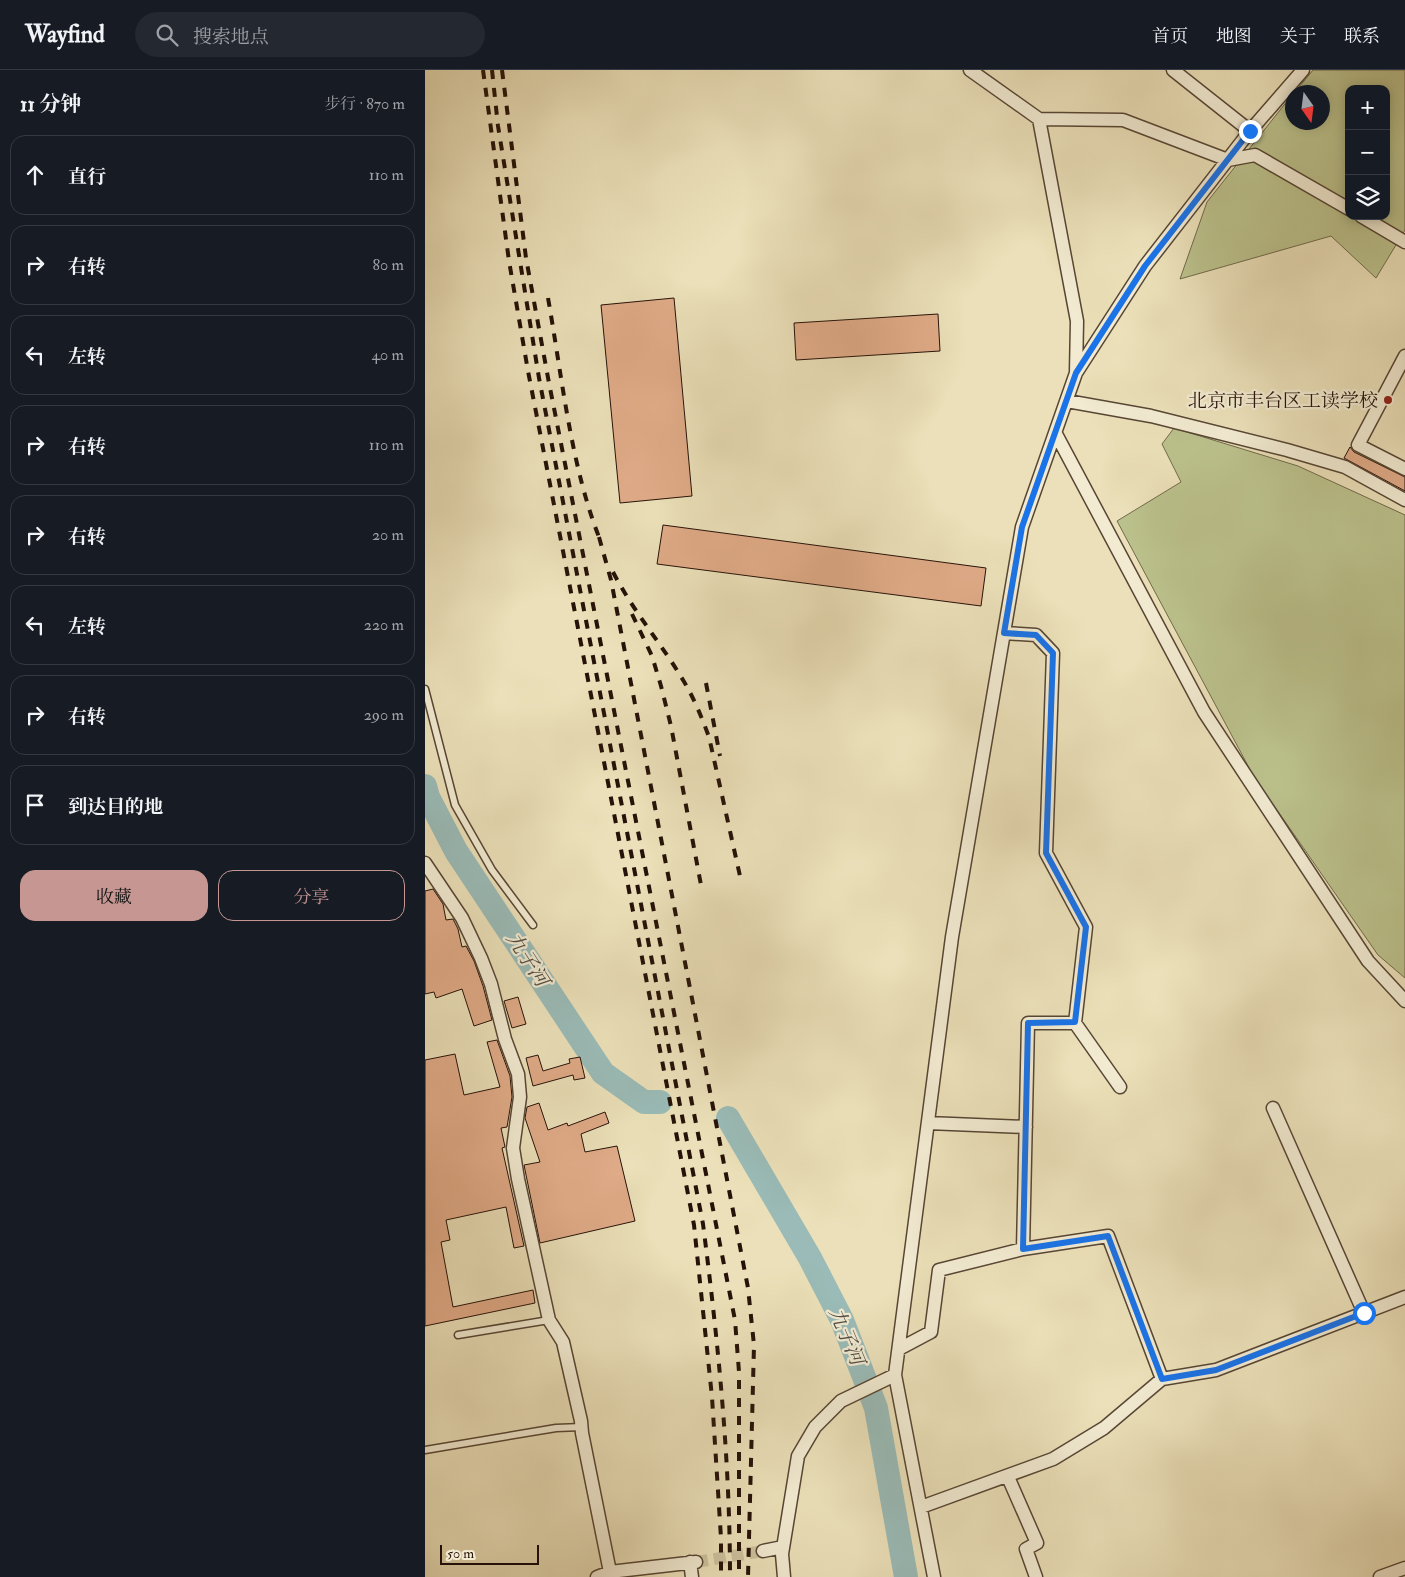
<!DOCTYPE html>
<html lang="zh">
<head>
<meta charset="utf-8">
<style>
  body { margin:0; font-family:"IM FELL Double Pica","Noto Serif SC",serif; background:#242831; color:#f1f3f6 }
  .controls { position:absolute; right:15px; top:15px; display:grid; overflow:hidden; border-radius:10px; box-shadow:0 2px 12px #0003 }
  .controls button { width:45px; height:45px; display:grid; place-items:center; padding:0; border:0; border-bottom:1px solid #363941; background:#171b24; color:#f1f3f6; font:25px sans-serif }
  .compass { position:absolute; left:860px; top:15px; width:45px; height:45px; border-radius:50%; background:#171b24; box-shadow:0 2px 12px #0003; rotate:166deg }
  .scale { position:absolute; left:15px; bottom:12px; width:99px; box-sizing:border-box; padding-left:5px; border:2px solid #261208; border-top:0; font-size:14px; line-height:18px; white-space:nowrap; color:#261208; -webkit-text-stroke:4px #f2ebd2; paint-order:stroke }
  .stop { position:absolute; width:15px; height:15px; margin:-11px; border:4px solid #1a73e8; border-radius:50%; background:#fff }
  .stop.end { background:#1a73e8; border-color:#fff; box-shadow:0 1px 5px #0008 }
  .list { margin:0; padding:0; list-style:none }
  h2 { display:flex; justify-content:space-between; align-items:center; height:65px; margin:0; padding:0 20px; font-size:21px }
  h2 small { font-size:16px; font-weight:400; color:#9ea1a6 }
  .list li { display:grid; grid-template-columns:32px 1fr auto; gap:15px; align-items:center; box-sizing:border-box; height:80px; margin:0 10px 10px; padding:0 10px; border:1px solid #363941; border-radius:15px }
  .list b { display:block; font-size:19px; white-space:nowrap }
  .list em { font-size:16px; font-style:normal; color:#9ea1a6 }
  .actions { display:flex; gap:10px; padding:15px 20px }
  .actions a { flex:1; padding:11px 0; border:1px solid #c59692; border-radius:15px; text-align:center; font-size:18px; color:#c59692 }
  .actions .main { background:#c59692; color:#111 }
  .icon { flex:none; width:28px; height:28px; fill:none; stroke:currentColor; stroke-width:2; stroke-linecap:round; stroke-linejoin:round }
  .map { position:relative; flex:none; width:980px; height:1507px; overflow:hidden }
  header { display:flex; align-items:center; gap:30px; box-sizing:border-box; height:70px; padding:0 25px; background:#171b24; border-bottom:1px solid #363941 }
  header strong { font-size:24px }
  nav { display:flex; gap:28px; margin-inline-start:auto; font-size:18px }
  .search { width:350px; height:45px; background:#242831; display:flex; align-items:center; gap:12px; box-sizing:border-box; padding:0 18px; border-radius:28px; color:#9ea1a6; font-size:19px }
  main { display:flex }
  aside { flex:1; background:#171b24 }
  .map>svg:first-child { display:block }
  .green { fill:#bbc18c; stroke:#706a4a; fill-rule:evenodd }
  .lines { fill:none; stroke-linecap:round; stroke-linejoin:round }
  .river { stroke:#9abbb7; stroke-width:24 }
  .building { fill:#e0ab88; stroke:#261208 }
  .street-tunnel { stroke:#cdc19e; stroke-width:12; stroke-dasharray:12 6; stroke-linecap:butt }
  .lane-casing { stroke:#574634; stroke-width:9 }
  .street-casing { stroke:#574634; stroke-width:15 }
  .lane { stroke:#f2ebd2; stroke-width:6 }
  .street { stroke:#f2ebd2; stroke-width:12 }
  .rail { stroke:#261208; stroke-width:4; stroke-dasharray:9 9; stroke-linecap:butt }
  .route { stroke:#1a73e8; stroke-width:6 }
  .poi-dot { fill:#8f2418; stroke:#f2ebd2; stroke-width:2 }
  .labels { text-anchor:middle; stroke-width:4.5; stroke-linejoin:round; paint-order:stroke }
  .poi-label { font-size:19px; fill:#261208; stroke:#f2ebd2; text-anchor:end }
  .water-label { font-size:20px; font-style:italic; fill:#4f4d45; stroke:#f2ebd2 }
</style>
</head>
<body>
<header>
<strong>Wayfind</strong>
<div class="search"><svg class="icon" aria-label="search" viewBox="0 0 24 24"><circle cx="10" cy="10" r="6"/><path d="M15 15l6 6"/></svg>搜索地点</div>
<nav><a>首页</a><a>地图</a><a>关于</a><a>联系</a></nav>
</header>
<main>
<aside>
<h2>11 分钟<small>步行 · 870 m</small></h2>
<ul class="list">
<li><svg class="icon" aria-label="ahead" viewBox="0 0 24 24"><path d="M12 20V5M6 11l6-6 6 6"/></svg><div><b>直行</b></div><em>110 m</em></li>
<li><svg class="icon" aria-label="right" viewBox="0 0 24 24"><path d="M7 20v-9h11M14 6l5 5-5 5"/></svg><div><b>右转</b></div><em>80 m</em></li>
<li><svg class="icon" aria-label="left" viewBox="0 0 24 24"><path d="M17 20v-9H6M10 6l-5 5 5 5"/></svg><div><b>左转</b></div><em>40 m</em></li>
<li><svg class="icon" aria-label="right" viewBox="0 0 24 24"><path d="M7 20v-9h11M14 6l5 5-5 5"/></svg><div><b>右转</b></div><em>110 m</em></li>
<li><svg class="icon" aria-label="right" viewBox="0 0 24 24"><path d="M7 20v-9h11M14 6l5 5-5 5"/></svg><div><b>右转</b></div><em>20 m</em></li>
<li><svg class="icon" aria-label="left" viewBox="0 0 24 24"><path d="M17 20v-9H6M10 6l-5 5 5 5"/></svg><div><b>左转</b></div><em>220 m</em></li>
<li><svg class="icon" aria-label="right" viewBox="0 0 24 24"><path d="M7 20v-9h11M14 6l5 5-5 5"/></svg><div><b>右转</b></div><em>290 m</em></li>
<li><svg class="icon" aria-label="arrive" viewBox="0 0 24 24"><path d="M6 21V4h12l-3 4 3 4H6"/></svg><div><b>到达目的地</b></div></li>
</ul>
<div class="actions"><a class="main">收藏</a><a>分享</a></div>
</aside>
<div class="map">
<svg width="980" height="1507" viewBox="0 0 980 1507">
  <rect width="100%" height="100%" fill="#ebe0b9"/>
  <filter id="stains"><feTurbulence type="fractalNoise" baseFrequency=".004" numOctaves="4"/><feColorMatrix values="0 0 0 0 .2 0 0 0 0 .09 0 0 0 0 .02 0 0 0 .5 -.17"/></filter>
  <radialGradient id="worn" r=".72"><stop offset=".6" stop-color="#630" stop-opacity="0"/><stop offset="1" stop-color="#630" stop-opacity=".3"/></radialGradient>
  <path class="green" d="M888 0H980V160L951 208 906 166 755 209 782 132 867 25 868 52H898V22H870ZM924 19H961V146H924Z
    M749 358 873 396 980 445V908L953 885 829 707 692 451 756 412 737 374Z"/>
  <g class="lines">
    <path class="river" d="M0 716 3 727 31 781 178 1003 219 1032H235
      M303 1048 385 1188 417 1250 451 1338 481 1507"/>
  </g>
  <path class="building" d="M249 228 267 426 195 433 176 235Z
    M513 244 515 281 371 290 369 253Z
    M925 377 929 382 980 407V421L919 388Z
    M238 455 561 498 556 536 232 494Z
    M8 819 18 834 21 850 28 849 33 859 37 877 41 876 49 891 58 916 67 950 49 956 37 919 11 928 9 922 0 924V821Z
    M93 927 101 954 87 958 79 931Z
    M72 970 85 1006 87 1027 82 1057 76 1058 80 1077 77 1078 99 1176 89 1178 81 1137 21 1150 25 1170 16 1172 28 1237 108 1220 110 1233 0 1256V990L30 984 39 1025 75 1017 62 972Z
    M113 985 118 1001 145 993 144 989 155 987 160 1008 149 1010 148 1005 108 1016 101 988Z
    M114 1033 123 1060 142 1053 143 1056 180 1042 184 1053 156 1064 160 1082 192 1076 210 1151 115 1173 99 1095 115 1092 100 1048 102 1037Z"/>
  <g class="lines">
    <path class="street-tunnel" d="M271 1492 338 1481"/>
    <defs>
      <path id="lane" d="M0 619 30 735 67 800 108 855
        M33 1265 124 1250
        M0 1380 131 1358 157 1357"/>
      <path id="street" d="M748 0 825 61
        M614 49 698 50 803 90 830 85 924 139
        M936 146 980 172
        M980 286 933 375 980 399
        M651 303 720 196 825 61 878 0
        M642 331 726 346 862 380 920 397 980 430
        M631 364 779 642 943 891 980 931
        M579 563 611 565 628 583 621 783 661 857 650 953
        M0 793 37 848 56 888 66 914 80 969 93 1004 95 1027 88 1078 93 1109 124 1250 138 1272 156 1351 157 1363 185 1502
        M848 1038 939 1243
        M503 1053 601 1057
        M598 1179 603 953H650L695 1017
        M474 1279 506 1262 514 1200 598 1179 683 1166 737 1309
        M583 1407 612 1473 601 1479 611 1507
        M496 1437 628 1389 679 1358 737 1309 791 1300 980 1227
        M338 1481 358 1477
        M265 1492 267 1507
        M172 1507 185 1502 271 1492
        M359 1507 357 1484 373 1386 390 1357 416 1331 470 1305
        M509 1507 470 1305 527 867 597 457 651 303 652 251 614 49 545 0
        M955 1507 980 1498"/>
    </defs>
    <use href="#lane" class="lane-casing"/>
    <use href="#street" class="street-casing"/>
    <use href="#lane" class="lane"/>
    <use href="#street" class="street"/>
    <path class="rail" d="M58 0 84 191 103 301 269 1155 287 1327 296 1468V1507
      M67 0 73 56 114 308 278 1154C293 1271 305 1389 305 1507
      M77 0 101 188 124 313 310 1250 314 1302V1507
      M123 228C137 306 146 399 176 472
      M174 467 186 510 323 1218 329 1275 323 1507
      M188 502C208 541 236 573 258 610 269 628 277 648 284 667L315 806
      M207 544 227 586 236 616 246 656 276 815
      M281 613 295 686"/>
  </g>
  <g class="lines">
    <path class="route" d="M825 61 720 196 651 303 597 457 579 563 611 565 628 583 621 783 661 857 650 952 603 953 598 1179 683 1166 737 1309 791 1300 939 1243"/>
  </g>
  <circle class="poi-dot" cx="963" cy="330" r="5"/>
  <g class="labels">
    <g class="poi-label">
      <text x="953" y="337">北京市丰台区工读学校</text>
    </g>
    <g class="water-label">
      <text transform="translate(103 889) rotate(57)" y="7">九子河</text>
      <text transform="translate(422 1266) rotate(67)" y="7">九子河</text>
    </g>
  </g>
  <rect width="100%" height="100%" filter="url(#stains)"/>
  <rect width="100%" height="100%" fill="url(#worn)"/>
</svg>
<div class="controls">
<button>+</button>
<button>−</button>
<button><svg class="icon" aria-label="layers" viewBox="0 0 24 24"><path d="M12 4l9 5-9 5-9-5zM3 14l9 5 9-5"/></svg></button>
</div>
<svg class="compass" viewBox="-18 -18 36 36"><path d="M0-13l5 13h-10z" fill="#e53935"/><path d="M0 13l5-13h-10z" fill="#9ea1a6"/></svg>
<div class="scale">50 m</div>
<div class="stop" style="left:939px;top:1243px"></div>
<div class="stop end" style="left:825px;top:61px"></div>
</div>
</main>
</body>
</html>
